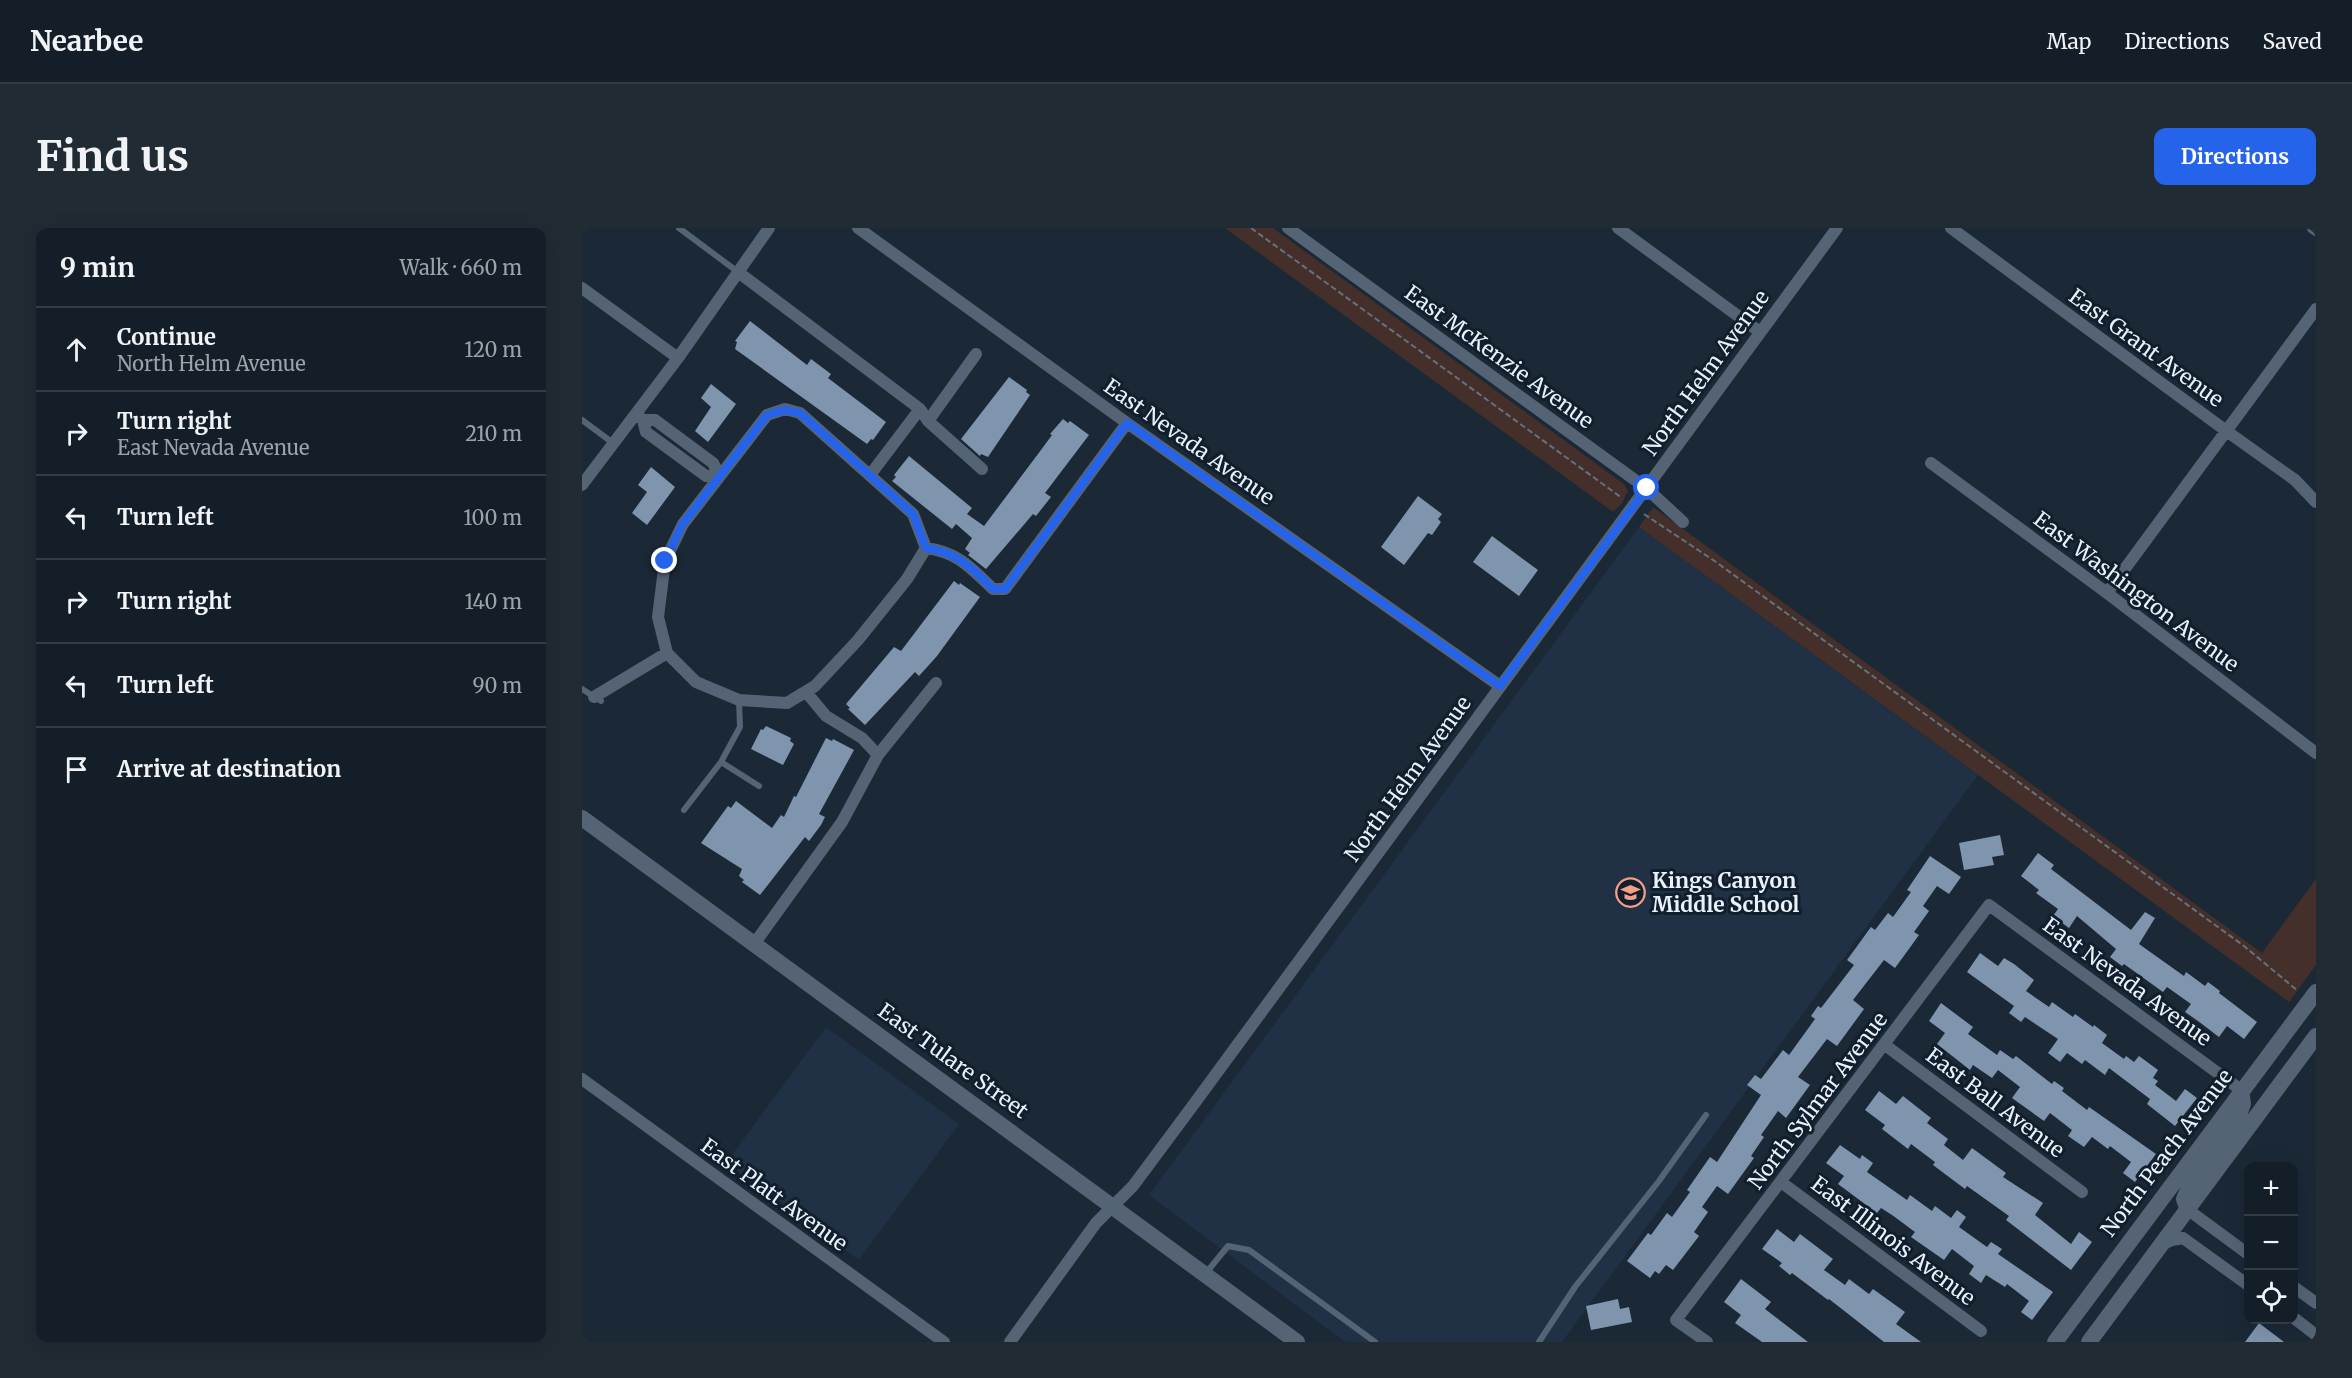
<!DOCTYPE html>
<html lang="en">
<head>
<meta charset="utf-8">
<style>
  body { margin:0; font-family:Merriweather,serif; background:#212b34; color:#f1f3f6 }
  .controls { position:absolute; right:18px; bottom:18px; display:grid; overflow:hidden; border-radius:12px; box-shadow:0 6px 24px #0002 }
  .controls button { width:54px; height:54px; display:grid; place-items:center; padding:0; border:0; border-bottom:2px solid #333c45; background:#141e28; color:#f1f3f6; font:30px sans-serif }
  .stop { position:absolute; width:18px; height:18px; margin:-14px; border:4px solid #2563eb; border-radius:50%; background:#fff }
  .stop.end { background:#2563eb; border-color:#fff; box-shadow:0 2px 6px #0008 }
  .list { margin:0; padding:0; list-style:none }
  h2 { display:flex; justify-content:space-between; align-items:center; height:78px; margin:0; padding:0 24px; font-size:26px }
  h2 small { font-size:20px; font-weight:400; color:#9da2a8 }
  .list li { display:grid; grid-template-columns:39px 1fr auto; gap:18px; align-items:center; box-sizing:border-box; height:84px; padding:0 24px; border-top:2px solid #333c45 }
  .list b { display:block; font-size:22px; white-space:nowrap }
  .list p { margin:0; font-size:20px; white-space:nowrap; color:#9da2a8 }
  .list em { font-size:20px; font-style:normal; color:#9da2a8 }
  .icon { flex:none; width:33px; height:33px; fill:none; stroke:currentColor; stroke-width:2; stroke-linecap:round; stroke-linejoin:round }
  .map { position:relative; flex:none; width:1734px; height:1114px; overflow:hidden; border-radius:12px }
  header { display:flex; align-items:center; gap:36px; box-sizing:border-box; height:84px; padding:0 30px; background:#141e28; border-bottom:2px solid #333c45 }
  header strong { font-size:28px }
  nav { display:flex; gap:33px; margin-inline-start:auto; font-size:21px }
  .intro { display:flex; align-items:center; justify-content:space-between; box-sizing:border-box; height:144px; padding:0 36px }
  h1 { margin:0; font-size:42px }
  .button { padding:15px 27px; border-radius:12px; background:#2563eb; color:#fff; font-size:21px; font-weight:700 }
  main { display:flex; gap:36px; padding:0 36px }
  aside { flex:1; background:#141e28; border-radius:12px; box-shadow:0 6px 24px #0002 }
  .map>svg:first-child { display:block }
  .built { fill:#203145 }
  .green { fill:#442f2a }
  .building { fill:#7f95ae }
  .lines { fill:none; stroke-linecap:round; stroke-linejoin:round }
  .path { stroke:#65717e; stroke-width:2; stroke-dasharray:6 3; stroke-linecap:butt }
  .service { stroke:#556475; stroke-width:6 }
  .minor { stroke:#556475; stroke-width:12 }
  .secondary { stroke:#556475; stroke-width:16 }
  .route { stroke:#2563eb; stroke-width:8 }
  .labels { text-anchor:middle; stroke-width:6; stroke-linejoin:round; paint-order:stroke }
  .street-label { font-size:21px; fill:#e9f1fc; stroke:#111e2c }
  .poi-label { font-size:21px; font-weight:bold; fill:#e9f1fc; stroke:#111e2c; text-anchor:start }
</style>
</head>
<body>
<header>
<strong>Nearbee</strong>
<nav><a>Map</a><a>Directions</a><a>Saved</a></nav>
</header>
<div class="intro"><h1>Find us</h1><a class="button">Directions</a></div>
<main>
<aside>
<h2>9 min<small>Walk · 660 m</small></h2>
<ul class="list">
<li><svg class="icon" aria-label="ahead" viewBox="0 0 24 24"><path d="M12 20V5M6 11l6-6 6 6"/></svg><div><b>Continue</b><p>North Helm Avenue</p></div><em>120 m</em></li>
<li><svg class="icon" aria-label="right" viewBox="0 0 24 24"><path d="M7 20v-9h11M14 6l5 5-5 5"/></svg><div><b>Turn right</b><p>East Nevada Avenue</p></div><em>210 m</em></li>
<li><svg class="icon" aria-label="left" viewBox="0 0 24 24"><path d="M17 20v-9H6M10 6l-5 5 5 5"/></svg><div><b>Turn left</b></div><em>100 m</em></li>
<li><svg class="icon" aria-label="right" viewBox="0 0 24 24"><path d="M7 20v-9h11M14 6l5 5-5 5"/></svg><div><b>Turn right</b></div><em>140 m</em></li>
<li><svg class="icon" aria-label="left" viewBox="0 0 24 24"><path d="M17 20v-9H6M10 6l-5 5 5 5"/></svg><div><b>Turn left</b></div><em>90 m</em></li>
<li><svg class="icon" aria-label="arrive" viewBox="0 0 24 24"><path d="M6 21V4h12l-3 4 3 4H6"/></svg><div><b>Arrive at destination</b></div></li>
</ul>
</aside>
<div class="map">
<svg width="1734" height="1114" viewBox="0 0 1734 1114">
  <rect width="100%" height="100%" fill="#1b2836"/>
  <path class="built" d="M1057 299 1396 547 980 1114H763L567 967Z
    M244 799 377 896 277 1032 144 935Z"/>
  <path class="green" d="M643 0H691L1042 256 1046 263 1040 275 1031 284Z
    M1071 279 1680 725 1734 651V737L1707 774 1057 299Z"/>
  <path class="building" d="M168 93 225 137 229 131 249 146 246 150 304 194 291 212 289 211 285 216 153 121 155 114 153 113Z
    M427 149 445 162 444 164 448 167 406 229 399 226 398 228 379 211Z
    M129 156 154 176 126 214 113 203 129 179 119 170Z
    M481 191 486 195 488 193 507 207 463 265 469 269 454 288 451 286 404 341 386 327 388 325 383 321 390 310 374 296 370 301 310 253 314 249 312 247 327 228 390 280 385 286 402 298 459 222 470 207 468 206Z
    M69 239 93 259 65 297 50 285 65 264 56 257Z
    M836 268 860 286 856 291 859 294 850 307 846 305 822 337 799 319Z
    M910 308 956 342 937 368 891 334Z
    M372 353 377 357 378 355 398 369 355 428 337 448 333 444 283 497 266 481 268 480 264 476 312 419 319 423Z
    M184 498 209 510 208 513 212 516 201 537 169 521 179 501 181 502Z
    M244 510 250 513 251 511 272 522 237 586 243 589 239 597 227 613 223 609 178 667 160 654 162 652 157 648 160 641 119 615 146 578 149 580 154 573 190 600 199 587 202 589 212 568 214 569Z
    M1418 607 1422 627 1410 629 1412 637 1382 642 1377 615Z
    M1456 625 1472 637 1469 641 1549 702 1563 684 1573 690 1557 716 1602 748 1604 744 1623 758 1626 754 1638 763 1637 765 1675 794 1662 811 1645 798 1637 809 1616 793 1603 784 1609 776 1585 759 1581 764 1542 736 1540 738 1528 729 1534 721 1495 688 1487 700 1471 688 1476 681 1454 665 1457 662 1439 648Z
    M1348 628 1379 649 1367 666 1355 658 1341 678 1347 683 1332 704 1337 707 1324 725 1313 740 1302 732 1271 772 1282 781 1255 818 1245 811 1216 849 1228 857 1204 890 1196 883 1179 907 1182 909 1169 928 1172 930 1146 966 1135 958 1120 979 1126 984 1112 1004 1117 1008 1091 1042 1084 1037 1077 1046 1073 1043 1068 1050 1045 1033 1066 1005 1069 1007 1085 985 1090 989 1108 964 1105 962 1128 929 1135 934 1179 867 1165 857 1173 847 1179 851 1201 822 1207 827 1233 791 1229 788 1236 778 1239 780 1272 737 1265 732 1289 699 1293 702 1306 685 1311 689 1329 664 1325 662Z
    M1398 725 1416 738 1422 730 1432 736 1452 752 1444 763 1467 779 1470 774 1491 789 1493 786 1511 799 1512 797 1525 807 1520 815 1542 831 1544 828 1552 834 1557 828 1576 842 1571 850 1576 853 1573 857 1594 873 1603 861 1615 870 1593 898 1565 876 1568 871 1527 840 1523 847 1503 832 1500 836 1485 825 1478 834 1466 825 1476 811 1443 789 1439 794 1427 785 1432 778 1385 744Z
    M1359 775 1391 799 1386 806 1415 827 1418 822 1431 831 1434 828 1470 856 1472 853 1482 860 1480 863 1505 882 1507 879 1574 926 1553 954 1541 945 1549 934 1528 918 1526 921 1510 909 1502 919 1486 908 1490 902 1468 885 1462 893 1430 870 1438 859 1416 842 1410 850 1391 837 1388 842 1355 816 1363 805 1347 793Z
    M1297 863 1314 876 1321 868 1349 890 1345 895 1366 911 1362 917 1381 932 1390 920 1424 945 1421 949 1461 975 1453 987 1489 1016 1497 1004 1510 1014 1489 1042 1424 992 1427 988 1385 958 1383 961 1351 937 1353 934 1329 916 1326 921 1300 901 1303 897 1283 882Z
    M1258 917 1278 931 1280 927 1291 935 1285 944 1325 972 1328 967 1350 983 1353 978 1369 990 1375 982 1384 989 1377 999 1405 1019 1409 1014 1420 1021 1416 1026 1471 1064 1450 1092 1439 1084 1447 1073 1425 1056 1423 1059 1404 1047 1399 1055 1387 1046 1392 1038 1370 1021 1362 1032 1329 1009 1333 1004 1310 987 1299 980 1295 985 1256 956 1262 948 1244 935Z
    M1195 1001 1212 1014 1218 1006 1251 1031 1242 1042 1263 1057 1267 1051 1287 1066 1291 1061 1323 1084 1314 1096 1339 1114H1302L1247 1071 1246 1072 1210 1045 1208 1047 1197 1038 1200 1035 1180 1021Z
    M1159 1051 1189 1074 1183 1081 1226 1114H1180L1153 1095 1159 1087 1142 1074Z
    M1036 1071 1038 1081 1047 1079 1050 1094 1009 1102 1004 1078Z
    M1677 1095 1702 1114H1663Z"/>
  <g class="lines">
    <path class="path" d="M669 0 1040 270
      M1062 286 1134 334 1662 718 1716 763"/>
    <path class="service" d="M97 0 156 44
      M0 192 31 215
      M0 461 19 473
      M139 534 177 558
      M102 582 139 534 158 499 157 472
      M624 1045 646 1018 667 1022 793 1114
      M957 1114 993 1059 1077 953 1124 887"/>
    <path class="minor" d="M276 0 545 195 918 458
      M706 0 1064 260 1101 294
      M1036 0 1178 104
      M1369 0 1643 202 1713 252 1734 274
      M1731 0 1734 2
      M156 44 338 181 288 247
      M0 60 96 130
      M203 181 218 185 331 286 344 320 325 351 276 412 233 458 205 475 157 472 114 454 85 425 76 389 83 333 101 296 185 187Z
      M338 181 346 193 400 241
      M54 186 61 192 64 204 124 248 136 245 131 235 73 192H61
      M346 193 394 126
      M1349 235 1525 365 1734 525
      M0 257 96 130 187 0
      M344 320C376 324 389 340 411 361H423L545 195
      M1525 365 1734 81
      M12 469 85 425
      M296 527 354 455
      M172 716 260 594 296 527 280 510 244 488 224 464
      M1303 817 1500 964
      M0 851 362 1114
      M1199 954 1399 1103
      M1605 981 1666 1026
      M1579 1017 1590 1012 1601 1010 1666 1057
      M1712 1059 1734 1075
      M1712 1090 1734 1107
      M428 1114 514 995 551 958 609 880 1255 0
      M1125 1114 1094 1092 1407 677 1659 862"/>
    <path class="secondary" d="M0 590 715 1114
      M1605 980 1602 971 1607 959 1655 892 1661 876 1659 862
      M1473 1114 1734 764
      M1507 1114 1734 808"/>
  </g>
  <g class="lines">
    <path class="route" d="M83 333 100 297 185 187 203 182 218 185 331 286 344 320C375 324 390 340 411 361H423L545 195 918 458 1065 260"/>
  </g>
  <defs>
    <symbol id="school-ring" viewBox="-11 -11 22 22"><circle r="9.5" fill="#111e2c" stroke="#f49e89" stroke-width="1.5"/><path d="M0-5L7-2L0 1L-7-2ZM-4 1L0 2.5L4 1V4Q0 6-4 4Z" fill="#f49e89"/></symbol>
  </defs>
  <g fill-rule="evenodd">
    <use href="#school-ring" x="1032" y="648" width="33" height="33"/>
  </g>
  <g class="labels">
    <g class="street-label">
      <text transform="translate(1564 120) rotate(36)" y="7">East Grant Avenue</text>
      <text transform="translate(917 129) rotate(36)" y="7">East McKenzie Avenue</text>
      <text transform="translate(1124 145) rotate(-54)" y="7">North Helm Avenue</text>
      <text transform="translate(607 214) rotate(35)" y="7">East Nevada Avenue</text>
      <text transform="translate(1554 364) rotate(37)" y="7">East Washington Avenue</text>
      <text transform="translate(826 551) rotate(-54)" y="7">North Helm Avenue</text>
      <text transform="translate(1545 754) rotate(36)" y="7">East Nevada Avenue</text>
      <text transform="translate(371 833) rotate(36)" y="7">East Tulare Street</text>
      <text transform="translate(1236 873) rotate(-53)" y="7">North Sylmar Avenue</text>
      <text transform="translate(1413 875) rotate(37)" y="7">East Ball Avenue</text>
      <text transform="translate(1585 925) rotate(-53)" y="7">North Peach Avenue</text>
      <text transform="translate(192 967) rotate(36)" y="7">East Platt Avenue</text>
      <text transform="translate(1311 1013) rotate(37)" y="7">East Illinois Avenue</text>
    </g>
    <g class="poi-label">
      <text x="1070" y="660">Kings Canyon<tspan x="1070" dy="24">Middle School</tspan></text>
    </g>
  </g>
</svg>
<div class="controls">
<button>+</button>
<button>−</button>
<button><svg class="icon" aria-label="locate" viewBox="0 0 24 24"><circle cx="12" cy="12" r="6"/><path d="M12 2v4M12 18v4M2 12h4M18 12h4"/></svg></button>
</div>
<div class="stop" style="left:1065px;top:260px"></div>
<div class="stop end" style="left:83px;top:333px"></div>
</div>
</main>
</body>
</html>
